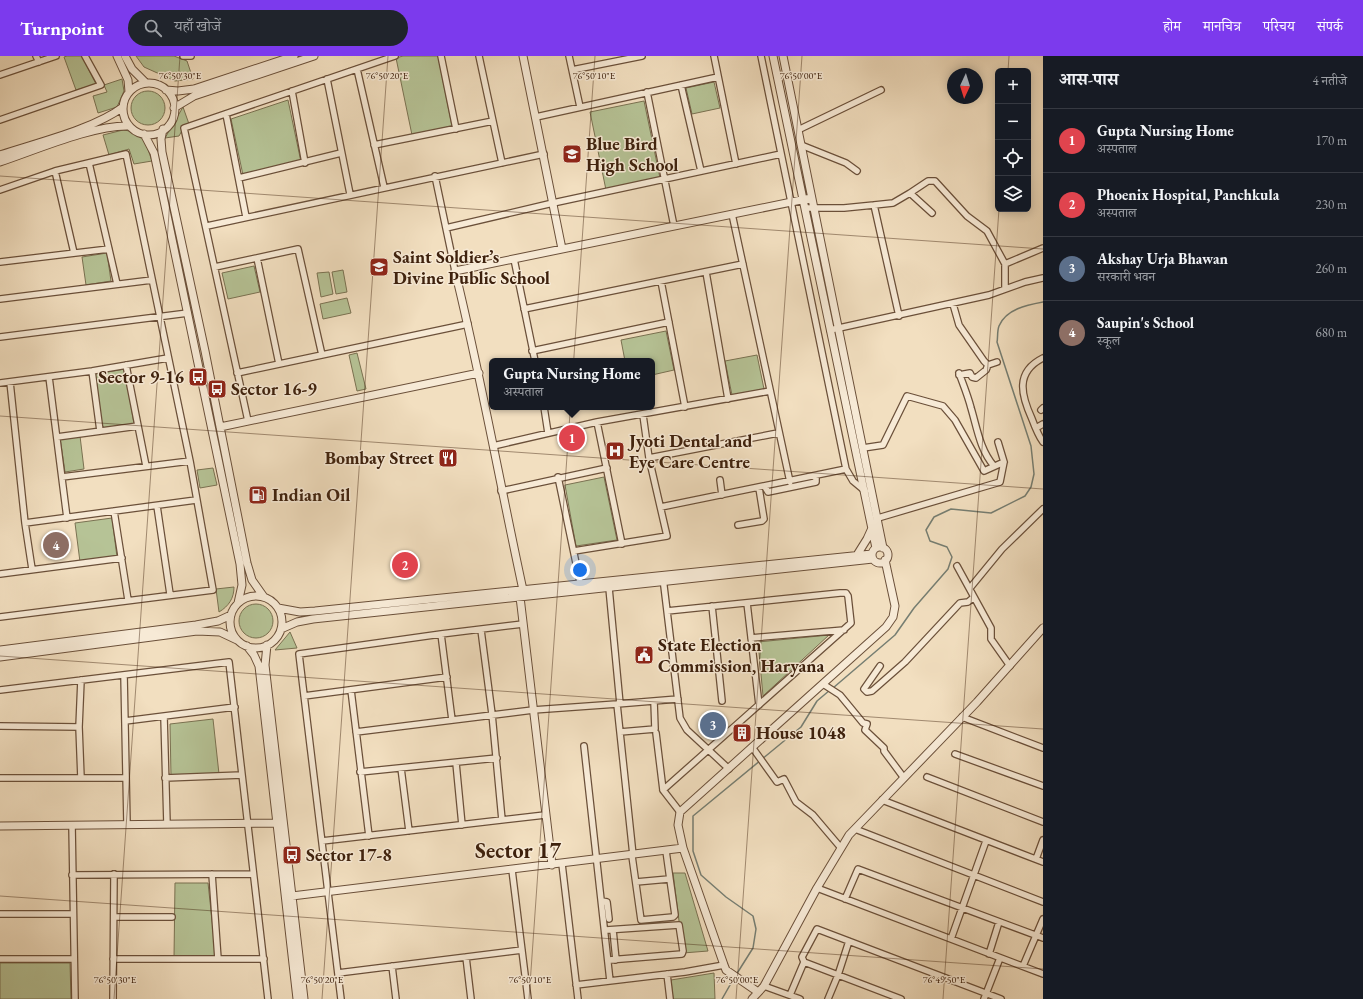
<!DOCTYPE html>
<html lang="hi">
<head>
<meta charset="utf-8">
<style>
  body { margin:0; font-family:"EB Garamond","Noto Serif Devanagari",serif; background:#20242c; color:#f1f3f6 }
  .controls { position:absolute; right:12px; top:12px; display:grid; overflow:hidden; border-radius:6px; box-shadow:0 2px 10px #0003 }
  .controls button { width:36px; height:36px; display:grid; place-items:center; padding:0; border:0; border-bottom:1px solid #363941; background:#171b24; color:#f1f3f6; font:20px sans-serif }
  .compass { position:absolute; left:947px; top:12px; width:36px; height:36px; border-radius:50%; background:#171b24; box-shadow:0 2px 10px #0003; rotate:184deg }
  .you { position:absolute; left:580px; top:514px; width:14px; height:14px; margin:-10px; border:3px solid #fff; border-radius:50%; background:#1a73e8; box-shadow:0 0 0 6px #1a73e833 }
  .badge { display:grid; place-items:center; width:26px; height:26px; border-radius:50%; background:#7c3aed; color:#fff; font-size:13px; font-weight:700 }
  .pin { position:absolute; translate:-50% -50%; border:2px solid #fff; box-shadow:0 1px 4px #0006 }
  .popup { position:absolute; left:489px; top:302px; width:166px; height:52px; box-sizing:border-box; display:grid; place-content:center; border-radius:6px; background:#171b24; filter:drop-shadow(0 1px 3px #0005); font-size:13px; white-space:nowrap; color:#9ea1a6 }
  .popup b { font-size:15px; color:#f1f3f6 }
  .popup::after { content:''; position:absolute; left:50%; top:100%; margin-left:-8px; border:8px solid transparent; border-top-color:#171b24 }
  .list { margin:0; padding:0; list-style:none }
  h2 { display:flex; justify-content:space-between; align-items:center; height:52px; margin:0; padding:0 16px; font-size:17px }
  h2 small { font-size:13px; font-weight:400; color:#9ea1a6 }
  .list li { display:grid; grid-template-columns:26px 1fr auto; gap:12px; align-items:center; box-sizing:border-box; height:64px; padding:0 16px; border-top:1px solid #363941 }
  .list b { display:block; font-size:15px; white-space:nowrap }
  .list p { margin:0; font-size:13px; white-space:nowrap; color:#9ea1a6 }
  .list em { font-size:13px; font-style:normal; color:#9ea1a6 }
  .icon { flex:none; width:22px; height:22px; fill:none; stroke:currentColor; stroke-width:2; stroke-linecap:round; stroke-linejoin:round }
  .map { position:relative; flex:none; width:1043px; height:943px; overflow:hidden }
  header { display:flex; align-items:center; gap:24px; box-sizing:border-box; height:56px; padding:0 20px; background:#7c3aed; color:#fff }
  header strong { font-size:19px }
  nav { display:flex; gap:22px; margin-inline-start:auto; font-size:14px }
  .search { width:280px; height:36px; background:#20242c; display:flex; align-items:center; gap:10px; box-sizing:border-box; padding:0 14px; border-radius:22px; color:#9ea1a6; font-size:15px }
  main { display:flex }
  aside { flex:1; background:#171b24 }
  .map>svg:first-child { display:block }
  .green { fill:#b6c396; stroke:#7a7252 }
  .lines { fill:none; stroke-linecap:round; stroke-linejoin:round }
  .stream { stroke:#767e72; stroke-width:1.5 }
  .minor-casing { stroke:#6b503a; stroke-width:8 }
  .tertiary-casing { stroke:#6b503a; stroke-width:9 }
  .minor { stroke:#f7ead6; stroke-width:5.5 }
  .tertiary { stroke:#f7ead6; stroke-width:7 }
  .ticks { fill:none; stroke:#3e210d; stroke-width:1; stroke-opacity:0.45 }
  .labels { text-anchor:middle; stroke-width:3; stroke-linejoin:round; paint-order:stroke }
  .poi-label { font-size:18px; font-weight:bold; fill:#3e210d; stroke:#f7ead6; text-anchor:start }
  .district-label { font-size:22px; font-weight:bold; fill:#3e210d; stroke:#f7ead6 }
  .ticks-label { font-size:10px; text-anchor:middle; fill:#3e210d; stroke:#f7ead6; stroke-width:3; stroke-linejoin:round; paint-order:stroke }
</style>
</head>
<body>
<header>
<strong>Turnpoint</strong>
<div class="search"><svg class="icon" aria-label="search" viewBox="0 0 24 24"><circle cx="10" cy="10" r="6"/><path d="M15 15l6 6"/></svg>यहाँ खोजें</div>
<nav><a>होम</a><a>मानचित्र</a><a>परिचय</a><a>संपर्क</a></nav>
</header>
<main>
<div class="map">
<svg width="1043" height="943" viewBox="0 0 1043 943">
  <rect width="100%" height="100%" fill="#f2dfc0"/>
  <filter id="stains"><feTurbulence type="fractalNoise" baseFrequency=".005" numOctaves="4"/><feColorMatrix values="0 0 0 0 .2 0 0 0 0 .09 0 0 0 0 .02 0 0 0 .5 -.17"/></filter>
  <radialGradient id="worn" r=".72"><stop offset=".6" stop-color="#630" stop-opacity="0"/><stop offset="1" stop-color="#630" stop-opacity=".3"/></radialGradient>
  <path class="green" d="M67 0H82L96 28 76 34 64 1Z
    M136 0H174L187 5 193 23 175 25 144 11Z
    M403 0H438L452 70 412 79 396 2Z
    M122 23 124 35 117 51 98 57 93 40 107 36 104 29Z
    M714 26 720 52 692 58 686 32Z
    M131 52a17 17 0 1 1 34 0a17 17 0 1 1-34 0Z
    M288 44 301 106 243 119 231 63Z
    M644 45 660 122 606 134 590 56Z
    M183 51 189 68 184 71 179 80 165 82Z
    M123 74 130 75 144 82 152 105 134 108 129 93 109 99 103 79Z
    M107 197 111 225 86 229 82 201Z
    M254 210 260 236 228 243 222 217Z
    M343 214 347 236 336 238 332 216Z
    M329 216 333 238 321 241 317 217Z
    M347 242 351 257 323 263 320 248Z
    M666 275 674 314 652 319V305H625L621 284Z
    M357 297 366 333 357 335 349 299Z
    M757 299 764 333 732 339 725 305Z
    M125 313 134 368 101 372 95 318Z
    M80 380 84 413 65 416 60 382Z
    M213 412 217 429 200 432 197 414Z
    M604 421 617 484 576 490 565 429Z
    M112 462 117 501 80 506 75 467Z
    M234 531C234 542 229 550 219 556L216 533Z
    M239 565a17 17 0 1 1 34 0a17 17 0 1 1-34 0Z
    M290 576 297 592 275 594Z
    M829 579 763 640 758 586Z
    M213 663 219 718 171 720 170 668Z
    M673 817H685L708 895 683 897Z
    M175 827H208L216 901H174Z
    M0 907H70L71 943H0Z
    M714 917 715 943H673L671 924Z"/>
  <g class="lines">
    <path class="stream" d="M833 632 895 579 914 552 948 513 952 501 947 491 930 485 926 474 934 461 951 453 991 457 1025 440 1031 431 1034 418 1031 390 997 286C998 282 997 275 999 270 1006 253 1027 249 1043 246
      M736 919 753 892 756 873 753 860 726 841 701 819 693 795V760L801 671 817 645 830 634
      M722 943 734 922"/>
    <defs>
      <path id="minor" d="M36 0 39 6
        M183 0H191
        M441 0 456 73
        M479 0 502 107
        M569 0 580 51
        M714 0 736 108
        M761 0 846 413 853 425 865 435
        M357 13 384 131
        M572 14 642 0
        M0 19 56 0
        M327 23 350 138
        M681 29 701 115
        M292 35 305 107
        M647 36 674 170
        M226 58 246 161
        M536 61 718 21
        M0 64 101 29 85 0
        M798 74 881 34
        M374 89 493 65
        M801 89 846 107 857 115
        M89 107 117 228
        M55 115 74 197
        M435 120 455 215
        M239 122 341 97
        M0 134 55 115 126 98 190 405 213 534 0 561
        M910 137 928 125H935L967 160 987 175 1005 208
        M874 149 893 147 910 137 932 157
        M805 152H844L874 149 899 260
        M732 158 790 426
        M207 170 544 98
        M446 172 553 147 781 98
        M257 202 279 308
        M514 203 535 305
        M0 206 109 193
        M215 211 298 193 322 299
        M706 216 728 343
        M661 225 685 351
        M1005 233V208L1043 192
        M0 243 152 224
        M953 248 959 269 984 305 988 309 997 306
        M524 253 743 208
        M830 274 989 239 1025 226 1043 222
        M0 281 188 257
        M532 295 669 266
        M1043 302C1015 316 1021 339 1032 363 1035 371 1038 379 1043 386
        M126 309 146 410
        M92 315 100 375
        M237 317 468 268
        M959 317C963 328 968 340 971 352 977 372 980 394 994 410
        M959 319 970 317 972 321 976 322 986 314 988 309
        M49 321 67 462
        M10 326 25 467 32 513
        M0 327 92 315 168 302
        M544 351 548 377
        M1041 354 1043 352
        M248 365 184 72 395 0
        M597 366 622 488
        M1036 372 1043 368
        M57 381 138 370
        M493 390 597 366 770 335
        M863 392 883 389 907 340 943 350 955 364 984 415 1004 406
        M649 402 778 377
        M62 421 190 405
        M558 421 581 531
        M720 424 722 439
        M765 431 768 436 816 426V420
        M501 435 607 412
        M157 450 170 538
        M661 451 846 413
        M114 455 128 544
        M878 462 1000 426 1004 406 998 386
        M25 467 196 444
        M738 469 762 465 764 463 759 432
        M574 495 667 480 649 402 643 359
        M957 510 991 572V583L1010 610
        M0 518 122 502
        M663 522 680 662 687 674 729 713
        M609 532 620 648
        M970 532 1002 493 1043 453
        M747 547 759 649
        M712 550 722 645
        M667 555 840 537H846L848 540 851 567 663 734 680 756
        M481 574 492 658 502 764
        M441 578 452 664
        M751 582 844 574
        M880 610 864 633 867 636 872 635 905 606 960 547 968 546 974 541
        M124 619 127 768
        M81 624 79 671 81 722
        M823 628 840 639 863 667 867 668 865 674 884 692V695L904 722
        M0 634 229 606 268 943
        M351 634 369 780
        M304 640 447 621
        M164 661 167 768
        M962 661 1043 692
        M125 665 235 651
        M0 670 79 671
        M356 676 533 654 617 648
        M620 676 655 673 654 645
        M656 677 663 734
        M584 690 610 925
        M752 691 777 726 784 723 796 746 813 759 841 792
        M955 698 1043 730
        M456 707 462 769
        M401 712 409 775
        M360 716 497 702
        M927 721 1043 766
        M0 722H126
        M165 722 242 719
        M882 744 1043 806
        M72 769 75 943
        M855 773 1043 846
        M322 785 545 759
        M633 799 617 648 678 643
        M632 800 641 864 673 861 675 859 666 795
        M1036 803 1043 784
        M562 808 578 943
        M512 814 528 943
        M212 818 218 903
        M72 819 253 818
        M636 826 669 823
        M817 832 1043 918
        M845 843 858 813 1043 882
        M602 845 607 846 609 863
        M0 858H73
        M115 861H172
        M606 874 679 869 683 895 682 898 609 904
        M613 874 616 904
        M951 883 986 785
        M989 898 999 866
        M466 901 471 943
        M0 903H74
        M113 903H264
        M804 906 901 943
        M392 910 396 943
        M1023 910 1043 863
        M338 917 522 894
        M667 918 670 943
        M576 929 685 916 724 909
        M764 930 800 943
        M790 939 804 906 802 901 817 873 1001 943
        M113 943 114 818
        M341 943 299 598 441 578 523 568
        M828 943 838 919 849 885
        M984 943 1000 902"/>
      <path id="tertiary" d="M117 0 128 24 129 36
        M125 0 132 13 146 27
        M523 0 562 193
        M773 0 876 492
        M783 0 883 492
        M123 53a26 26 0 1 1 52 0a26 26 0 1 1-52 0Z
        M166 34 178 35 194 33 294 0
        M174 52 194 40 314 0
        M163 73 161 83 162 96 205 295 247 507 252 524 264 541
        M144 78 154 97 240 508 242 529 238 547
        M0 99C36 87 94 73 123 51
        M0 106C36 94 93 69 129 70
        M220 371 479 317
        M872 499a8 8 0 1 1 16 0a8 8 0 1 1-16 0Z
        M857 499 867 483 872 472
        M230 566a26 26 0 1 1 52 0a26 26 0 1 1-52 0Z
        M278 552 300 556 315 555 872 498
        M281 573 297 566 313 563 873 503
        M267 589 265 609 304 943
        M247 590 254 599 259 610 297 943
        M0 594 196 569 218 565 231 559
        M0 601 197 575 220 576 237 584
        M0 770 277 767
        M552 809 520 541 523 534C500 428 481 321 455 215L811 142
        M292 840 683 792
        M758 936 726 914 724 909 683 792 678 769 680 756 886 571 893 561 895 550 885 504
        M752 943 764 930 817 832 849 779 977 646 1043 572"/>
    </defs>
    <use href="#minor" class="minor-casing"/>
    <use href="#tertiary" class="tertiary-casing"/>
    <use href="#minor" class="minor"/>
    <use href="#tertiary" class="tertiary"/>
  </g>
  <path class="ticks" d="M1008 15 1009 0M0 120 1043 193M0 360 1043 433M0 600 1043 673M0 840 1043 913M114 943 180 0M322 943 388 0M529 943 595 0M736 943 802 0M943 943 999 153"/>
  <defs>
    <symbol id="school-square" viewBox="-11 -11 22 22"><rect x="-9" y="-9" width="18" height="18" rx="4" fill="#8f2418" stroke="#f7ead6"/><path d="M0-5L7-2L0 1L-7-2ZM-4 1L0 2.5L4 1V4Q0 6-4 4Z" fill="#fff"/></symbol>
    <symbol id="bus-square" viewBox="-11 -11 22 22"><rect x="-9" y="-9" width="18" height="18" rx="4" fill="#8f2418" stroke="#f7ead6"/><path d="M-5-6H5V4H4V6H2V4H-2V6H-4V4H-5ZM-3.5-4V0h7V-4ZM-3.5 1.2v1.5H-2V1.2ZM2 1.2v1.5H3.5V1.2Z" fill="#fff"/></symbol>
    <symbol id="hospital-square" viewBox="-11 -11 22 22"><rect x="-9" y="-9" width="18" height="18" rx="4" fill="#8f2418" stroke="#f7ead6"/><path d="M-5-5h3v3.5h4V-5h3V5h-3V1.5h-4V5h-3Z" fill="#fff"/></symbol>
    <symbol id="restaurant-square" viewBox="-11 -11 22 22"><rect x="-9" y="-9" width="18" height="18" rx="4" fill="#8f2418" stroke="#f7ead6"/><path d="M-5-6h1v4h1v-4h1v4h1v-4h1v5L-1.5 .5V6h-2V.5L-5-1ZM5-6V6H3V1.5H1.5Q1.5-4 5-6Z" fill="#fff"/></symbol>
    <symbol id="fuel-square" viewBox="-11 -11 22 22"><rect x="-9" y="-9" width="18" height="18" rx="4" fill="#8f2418" stroke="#f7ead6"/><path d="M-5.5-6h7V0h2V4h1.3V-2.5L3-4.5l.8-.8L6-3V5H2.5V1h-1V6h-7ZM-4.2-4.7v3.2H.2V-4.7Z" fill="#fff"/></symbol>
    <symbol id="civic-square" viewBox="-11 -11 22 22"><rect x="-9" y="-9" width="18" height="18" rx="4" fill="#8f2418" stroke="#f7ead6"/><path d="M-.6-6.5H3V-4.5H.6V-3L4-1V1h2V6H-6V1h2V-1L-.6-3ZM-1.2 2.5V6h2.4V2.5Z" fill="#fff"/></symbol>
    <symbol id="building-square" viewBox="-11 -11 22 22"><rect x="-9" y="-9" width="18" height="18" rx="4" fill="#8f2418" stroke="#f7ead6"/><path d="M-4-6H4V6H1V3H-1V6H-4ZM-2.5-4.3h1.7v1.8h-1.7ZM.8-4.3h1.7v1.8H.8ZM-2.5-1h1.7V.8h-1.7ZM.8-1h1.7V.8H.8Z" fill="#fff"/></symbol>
  </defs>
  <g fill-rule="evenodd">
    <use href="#school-square" x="561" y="87" width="22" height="22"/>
    <use href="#school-square" x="368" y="200" width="22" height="22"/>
    <use href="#bus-square" x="187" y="310" width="22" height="22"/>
    <use href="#bus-square" x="206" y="322" width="22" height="22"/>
    <use href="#hospital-square" x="604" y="384" width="22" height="22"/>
    <use href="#restaurant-square" x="437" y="391" width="22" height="22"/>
    <use href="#fuel-square" x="247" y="428" width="22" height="22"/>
    <use href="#civic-square" x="633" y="588" width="22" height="22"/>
    <use href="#building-square" x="731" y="666" width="22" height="22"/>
    <use href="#bus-square" x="281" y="788" width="22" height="22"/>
  </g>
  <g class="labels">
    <g class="poi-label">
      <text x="586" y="94">Blue Bird<tspan x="586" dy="21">High School</tspan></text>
      <text x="393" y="207">Saint Soldier’s<tspan x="393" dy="21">Divine Public School</tspan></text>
      <text x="184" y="327" text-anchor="end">Sector 9-16</text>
      <text x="231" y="339">Sector 16-9</text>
      <text x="629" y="391">Jyoti Dental and<tspan x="629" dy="21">Eye Care Centre</tspan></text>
      <text x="434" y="408" text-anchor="end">Bombay Street</text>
      <text x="272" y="445">Indian Oil</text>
      <text x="658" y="595">State Election<tspan x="658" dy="21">Commission, Haryana</tspan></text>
      <text x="756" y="683">House 1048</text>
      <text x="306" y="805">Sector 17-8</text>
    </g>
    <g class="district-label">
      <text x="518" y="802">Sector 17</text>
    </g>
  </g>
  <g class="ticks-label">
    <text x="180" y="23">76°50'30"E</text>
    <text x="387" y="23">76°50'20"E</text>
    <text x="594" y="23">76°50'10"E</text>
    <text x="801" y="23">76°50'00"E</text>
    <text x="115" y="927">76°50'30"E</text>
    <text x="322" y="927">76°50'20"E</text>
    <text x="530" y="927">76°50'10"E</text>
    <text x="737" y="927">76°50'00"E</text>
    <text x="944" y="927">76°49'50"E</text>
  </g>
  <rect width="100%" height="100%" filter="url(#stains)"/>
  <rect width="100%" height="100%" fill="url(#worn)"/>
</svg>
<div class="controls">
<button>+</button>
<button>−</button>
<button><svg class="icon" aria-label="locate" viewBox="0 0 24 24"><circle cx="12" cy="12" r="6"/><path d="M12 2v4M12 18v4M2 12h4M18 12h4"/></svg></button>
<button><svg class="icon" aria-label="layers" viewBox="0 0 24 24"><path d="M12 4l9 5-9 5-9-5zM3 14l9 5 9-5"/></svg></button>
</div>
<svg class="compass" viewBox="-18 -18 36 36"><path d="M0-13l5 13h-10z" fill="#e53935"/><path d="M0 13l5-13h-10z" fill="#9ea1a6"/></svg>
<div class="you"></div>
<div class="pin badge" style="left:572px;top:382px;background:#e0444e">1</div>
<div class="popup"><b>Gupta Nursing Home</b>अस्पताल</div>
<div class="pin badge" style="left:405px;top:509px;background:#e0444e">2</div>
<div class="pin badge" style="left:713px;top:669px;background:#5c6f8a">3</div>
<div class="pin badge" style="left:56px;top:489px;background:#8d6e63">4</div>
</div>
<aside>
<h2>आस-पास<small>4 नतीजे</small></h2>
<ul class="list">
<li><span class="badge" style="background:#e0444e">1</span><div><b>Gupta Nursing Home</b><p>अस्पताल</p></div><em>170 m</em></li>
<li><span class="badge" style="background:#e0444e">2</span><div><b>Phoenix Hospital, Panchkula</b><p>अस्पताल</p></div><em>230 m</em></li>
<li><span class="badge" style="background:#5c6f8a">3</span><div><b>Akshay Urja Bhawan</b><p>सरकारी भवन</p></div><em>260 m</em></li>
<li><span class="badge" style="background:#8d6e63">4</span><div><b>Saupin's School</b><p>स्कूल</p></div><em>680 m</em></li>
</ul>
</aside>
</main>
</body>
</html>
